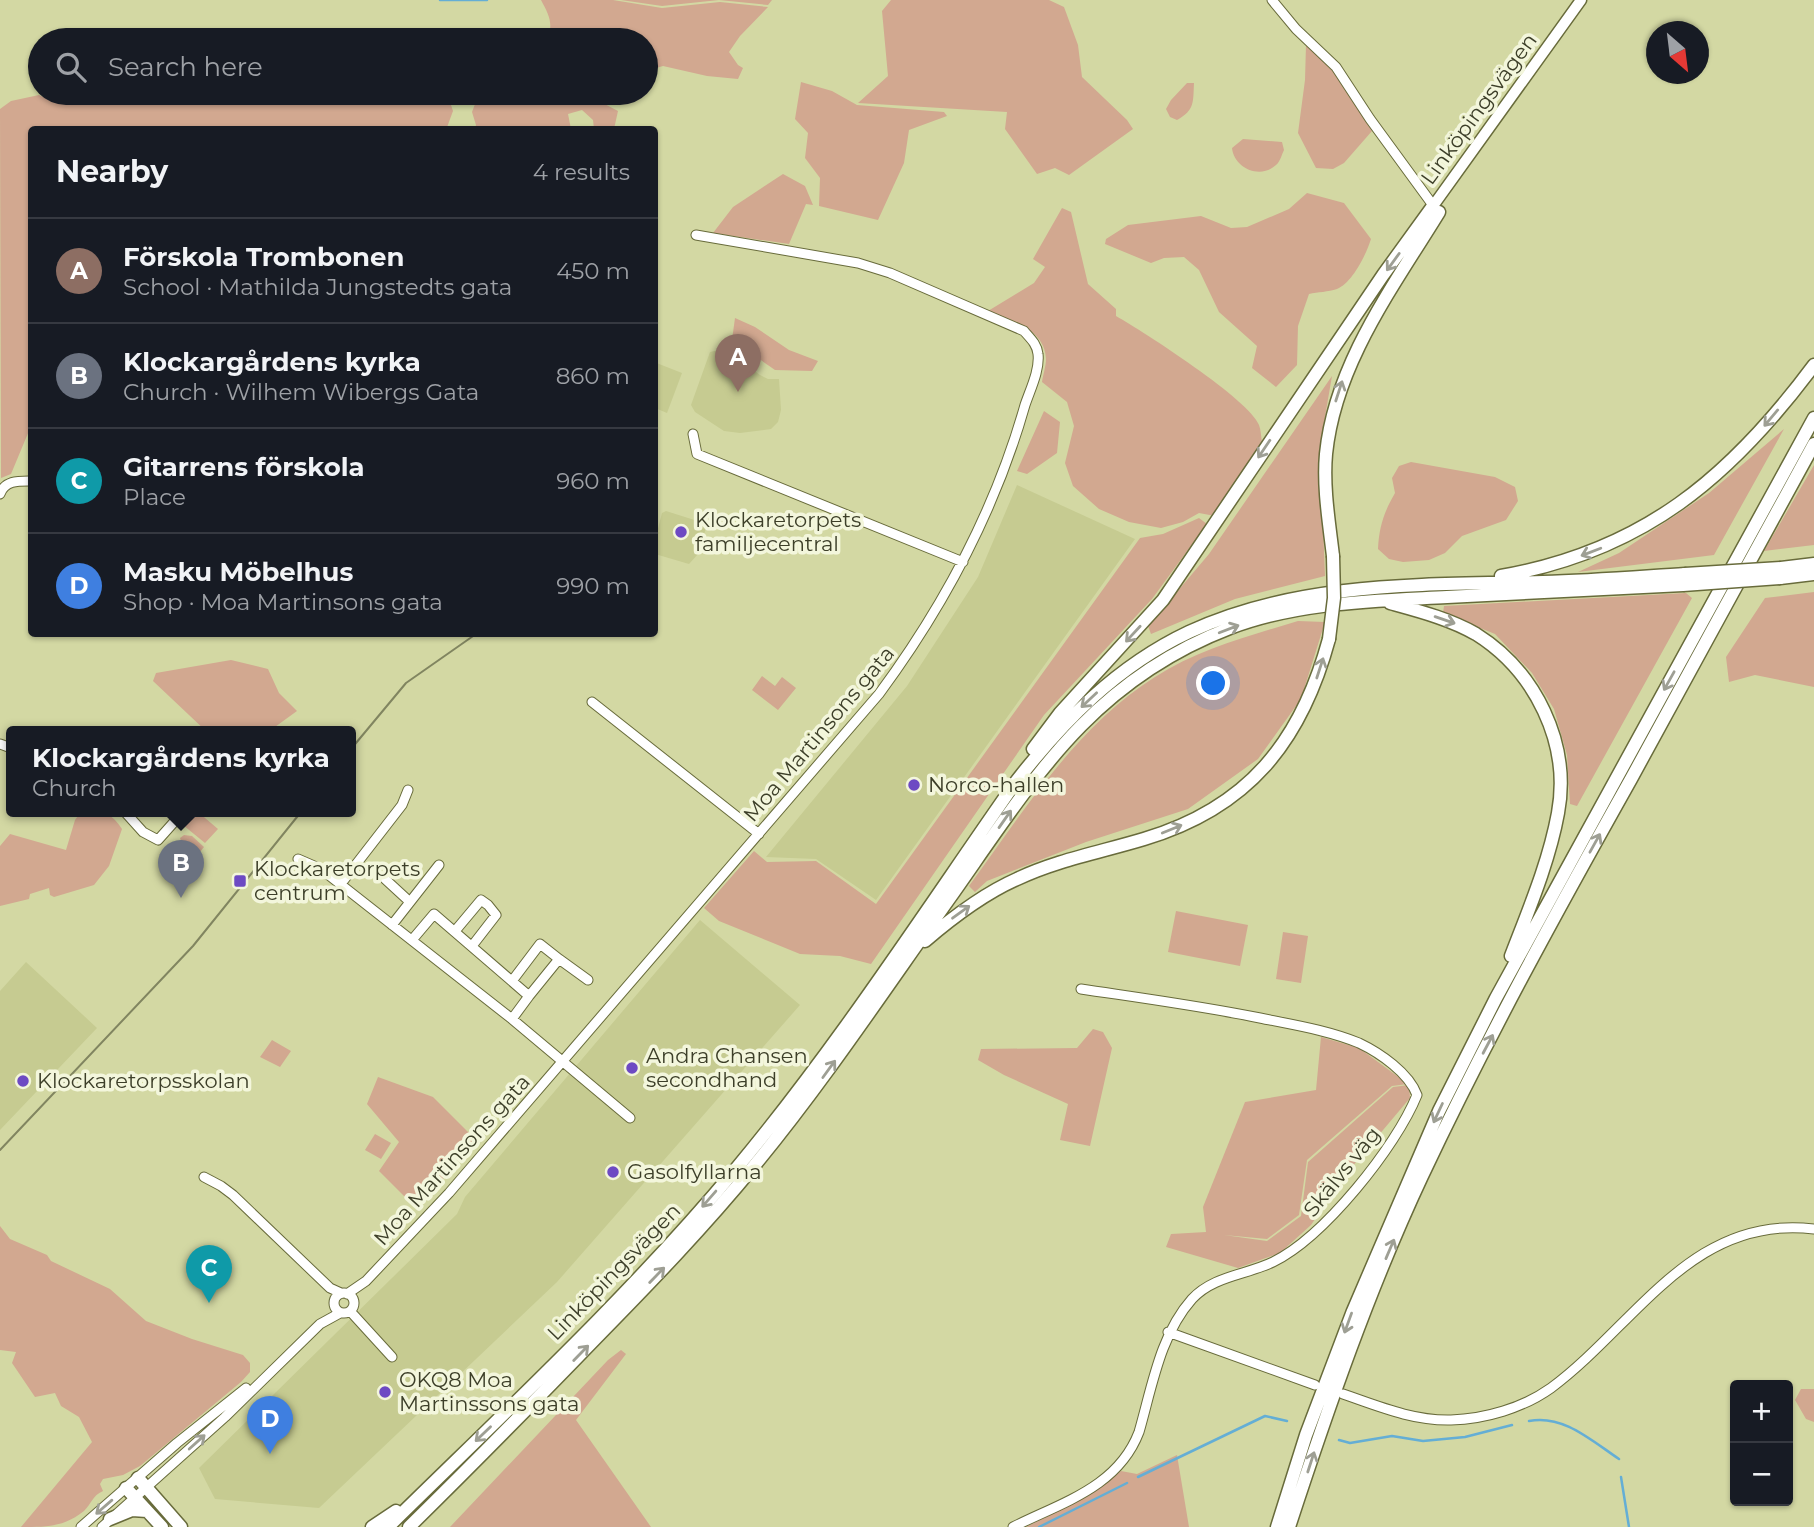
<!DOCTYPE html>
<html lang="en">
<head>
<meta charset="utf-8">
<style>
  body { margin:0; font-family:Montserrat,sans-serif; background:#20242c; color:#f1f3f6 }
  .controls { position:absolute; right:21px; bottom:21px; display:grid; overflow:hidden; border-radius:7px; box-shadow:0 2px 5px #0004 }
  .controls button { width:63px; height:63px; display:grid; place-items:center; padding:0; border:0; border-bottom:2px solid #363941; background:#171b24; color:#f1f3f6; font:35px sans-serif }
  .compass { position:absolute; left:1646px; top:21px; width:63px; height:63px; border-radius:50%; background:#171b24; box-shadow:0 2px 5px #0004; rotate:152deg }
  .you { position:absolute; left:1214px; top:684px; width:24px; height:24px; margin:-18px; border:5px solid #fff; border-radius:50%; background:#1a73e8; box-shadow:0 0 0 10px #1a73e833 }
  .badge { display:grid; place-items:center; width:46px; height:46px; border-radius:50%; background:#b6a7df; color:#fff; font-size:23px; font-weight:700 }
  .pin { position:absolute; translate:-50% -58px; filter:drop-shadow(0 2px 4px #0008) }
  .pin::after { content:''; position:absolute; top:37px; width:24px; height:21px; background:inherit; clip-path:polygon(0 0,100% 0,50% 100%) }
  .popup { position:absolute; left:6px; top:726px; width:350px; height:91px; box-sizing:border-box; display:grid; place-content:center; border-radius:7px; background:#171b24; filter:drop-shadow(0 2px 5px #0005); font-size:23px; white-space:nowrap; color:#9ea1a6 }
  .popup b { font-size:26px; color:#f1f3f6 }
  .popup::after { content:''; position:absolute; left:50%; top:100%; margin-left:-14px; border:14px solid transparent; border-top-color:#171b24 }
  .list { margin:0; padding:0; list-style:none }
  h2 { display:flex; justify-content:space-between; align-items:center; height:91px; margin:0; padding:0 28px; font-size:30px }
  h2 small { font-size:23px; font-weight:400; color:#9ea1a6 }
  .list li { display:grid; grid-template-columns:46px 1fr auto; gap:21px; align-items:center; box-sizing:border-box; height:105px; padding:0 28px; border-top:2px solid #363941 }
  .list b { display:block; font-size:26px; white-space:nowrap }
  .list p { margin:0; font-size:23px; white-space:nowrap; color:#9ea1a6 }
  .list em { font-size:23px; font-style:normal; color:#9ea1a6 }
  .icon { flex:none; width:38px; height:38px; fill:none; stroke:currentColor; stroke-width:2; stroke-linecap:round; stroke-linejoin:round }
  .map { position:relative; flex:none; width:1814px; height:1527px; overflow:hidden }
  .search { position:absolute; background:#171b24; box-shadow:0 2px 5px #0004; left:28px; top:28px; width:630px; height:77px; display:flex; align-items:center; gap:18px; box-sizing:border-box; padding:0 24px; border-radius:38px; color:#9ea1a6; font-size:26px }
  .panel { position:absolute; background:#171b24; box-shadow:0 2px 5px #0004; left:28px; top:126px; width:630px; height:511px; border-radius:7px }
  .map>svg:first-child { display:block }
  .built { fill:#c6cb91 }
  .green { fill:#d2a890 }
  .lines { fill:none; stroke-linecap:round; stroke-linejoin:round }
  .stream { stroke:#64aed5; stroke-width:2.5 }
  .minor-casing { stroke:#686b3b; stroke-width:11 }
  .major-casing { stroke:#686b3b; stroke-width:13 }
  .highway-casing { stroke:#686b3b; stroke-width:15 }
  .minor { stroke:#fff; stroke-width:9 }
  .major { stroke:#fff; stroke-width:10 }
  .highway { stroke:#fff; stroke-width:12 }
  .tram { stroke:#818560; stroke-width:2 }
  .highway-bridge-casing { stroke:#686b3b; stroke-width:15; stroke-linecap:butt }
  .highway-bridge { stroke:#fff; stroke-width:12 }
  .oneway { stroke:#9e9f94 }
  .poi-dot { fill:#6d4ac3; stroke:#f3f6dc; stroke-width:2.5 }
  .labels { text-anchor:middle; stroke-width:7; stroke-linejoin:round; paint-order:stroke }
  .street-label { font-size:21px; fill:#3d3f29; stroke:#f3f6dc }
  .poi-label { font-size:21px; fill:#3d3f29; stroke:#f3f6dc; text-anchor:start }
</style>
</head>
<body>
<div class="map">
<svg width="1814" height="1527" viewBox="0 0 1814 1527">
  <rect width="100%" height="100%" fill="#d3d8a3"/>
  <path class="built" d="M719 350 732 354 760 375 768 379H779L781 410 778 422 771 429 740 433 724 431 695 412 691 405 710 352Z
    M654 362 682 373 667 413 655 408Z
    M1017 485 1135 539 876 900 816 859 766 857 907 686 978 577Z
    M666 511 707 524 699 553 689 564 655 554V540L662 513Z
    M700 920 800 1005 557 1282 319 1508 215 1499 199 1468 457 1214 465 1197Z
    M26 962 97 1028 0 1130V991Z"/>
  <path class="green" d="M541 0H613L662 8 720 2 768 7 740 36 729 52 738 65 743 68 738 79 707 76 663 66 646 71V40H547C554 24 549 15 541 0Z
    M621 0H772L768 5 719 0 662 6Z
    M891 0H1049L1064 7 1078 45 1082 77 1127 120 1133 129 1069 175 1055 168 1037 174 1005 129 1007 112 858 103 888 76 882 11Z
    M99 29 104 33 162 40H68Z
    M1306 45 1337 73 1372 131 1344 163 1333 169 1316 168 1298 133 1305 80Z
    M801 82 832 91 857 105 944 112 947 116 909 130 904 163 878 220 819 206 820 178 805 158 808 133 795 119Z
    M1187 83H1194C1193 102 1195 110 1177 120L1170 117 1166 109 1171 100Z
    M60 93H428L448 96 453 111 446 130H32L31 426 11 474 1 478 0 109 11 101 39 95 54 102Z
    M488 93H592L597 100 618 111 614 129H594L593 120 582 110 568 114 571 129H475L476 125 472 112 477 99Z
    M1243 139 1282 142 1284 150C1282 154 1280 162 1276 165 1260 180 1234 168 1232 148Z
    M783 174 805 186 813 205 806 204 789 244 713 233 733 207Z
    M1307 193 1344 203 1371 239C1366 255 1352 283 1337 289 1328 292 1318 292 1309 294L1298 326 1297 365 1276 387 1252 368 1257 346 1219 312 1199 270 1184 257 1164 258 1151 263 1105 244 1106 239 1128 225 1201 216 1231 228 1247 227 1289 209Z
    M1062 208 1071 212 1088 284 1116 309V316C1144 332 1250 400 1259 425 1261 430 1261 437 1262 442L1215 516 1199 513 1183 522 1161 528 1129 522 1099 509 1073 486 1065 463 1074 426 1067 402 1042 382C1043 375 1046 366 1046 359 1045 329 1011 321 988 311L1034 283 1045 267 1033 259Z
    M735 318 755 327 789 350 818 361 812 371 775 370 732 340Z
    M1332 376 1320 446 1325 576 1235 599 1151 634 1148 626 1209 554Z
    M1044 411 1060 422 1057 453 1027 474 1017 471Z
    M1784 429 1714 555 1578 572 1619 553 1709 493Z
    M1411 462 1495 477 1515 487 1518 501 1506 520 1462 536 1445 553 1429 560 1403 562 1389 559 1378 549C1379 527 1384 512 1395 493L1392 478 1399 466Z
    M1814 465V545L1764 551Z
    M1199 518 1207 524 1152 599 1044 715 871 964 840 956 800 954 719 921 704 908 754 851 767 862 816 861 876 904 1140 538 1163 534Z
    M1814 592V687L1755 675 1729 682 1726 657 1765 598Z
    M1686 593 1692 598 1577 806 1570 804 1567 755 1554 709 1532 673 1495 634 1443 613 1444 606Z
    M1298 621 1325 622 1301 699 1258 759 1188 809 1086 842 987 881 975 892 969 886C1023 812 1076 727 1155 677 1199 649 1249 636 1298 621Z
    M231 660 268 669 279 693 297 711 268 732H207L153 681 156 673Z
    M762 676 775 686 782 677 796 688 778 710 752 690Z
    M81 812C101 812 110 810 122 829L109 866 94 885 54 897 50 895 49 888 30 894 29 899 0 906V846L10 834 66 850 75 820Z
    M194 812H198L218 829 205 843 183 825Z
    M184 835 192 836 204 847 186 869 175 860 184 849 180 838Z
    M1176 911 1248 925 1240 966 1168 952Z
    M1283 932 1308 936 1301 983 1276 979Z
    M1093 1029 1103 1032 1112 1048 1090 1146 1060 1140 1068 1104 1004 1075 978 1060 981 1049 1077 1048Z
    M1321 1037 1359 1048 1408 1084 1392 1086 1307 1160 1299 1215 1267 1239 1224 1235 1267 1241 1301 1216 1308 1162 1393 1087 1409 1085 1410 1098 1346 1174 1311 1225 1280 1253 1238 1268 1166 1247 1171 1234 1206 1232 1203 1207 1245 1102 1316 1090Z
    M272 1040 291 1051 280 1067 260 1057Z
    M378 1077 433 1097 475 1139 418 1210 379 1171 399 1142 367 1104Z
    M375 1134 391 1143 381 1159 365 1150Z
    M0 1226 10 1239 47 1255 51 1261 110 1289 146 1321 192 1339 243 1355 250 1363V1372L241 1382 140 1466 123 1475 103 1479 100 1484 103 1491C92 1496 92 1503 84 1511 64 1527 47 1527 21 1527L92 1442 79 1417 61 1406 55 1393 35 1397 12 1363 16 1352 0 1350Z
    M621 1350 626 1354 576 1420 651 1527H450L608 1360Z
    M1801 1389H1814V1422L1806 1419 1795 1400Z
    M1177 1455 1189 1527H1026L1089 1495 1121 1471 1137 1474Z"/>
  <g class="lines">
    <path class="stream" d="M440 0H487
      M1529 1421C1563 1414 1592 1441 1619 1459
      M1339 1440 1350 1443 1392 1436 1423 1441 1465 1437 1512 1425
      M1138 1477 1265 1416 1287 1421
      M1621 1477 1629 1527
      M1039 1527 1127 1483"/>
    <defs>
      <path id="minor" d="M1272 0 1296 29 1336 67 1370 119 1435 208
        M693 434 697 454 963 562
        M0 494C5 480 19 481 32 481
        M592 702 759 834
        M0 744 11 748
        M125 812 143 832 158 840 183 812
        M298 859 321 869 512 1019 630 1118
        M385 879 410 902
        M340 885 402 805 408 790
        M392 925 439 865
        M455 931 481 900 488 905 496 915 472 946
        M412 940 434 914 529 996 512 1019
        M559 959 588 980
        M512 981 540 944 559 959 529 996
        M204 1177 221 1186 233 1195 330 1288 341 1293
        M334 1303a10 10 0 1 1 20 0a10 10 0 1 1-20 0Z
        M347 1294 366 1281 449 1193 879 694C944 606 995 511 1025 405 1030 390 1040 370 1038 354 1037 344 1030 338 1024 331L890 273 858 263 696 235
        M350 1311 392 1357
        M1168 1332 1315 1385
        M1343 1394C1378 1406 1413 1421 1451 1420 1485 1419 1523 1408 1551 1388 1636 1325 1692 1214 1814 1229
        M81 1527 177 1443 246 1388
        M102 1527 225 1417 320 1324 340 1313
        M1013 1527C1063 1502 1118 1487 1139 1432 1152 1387 1160 1335 1192 1299 1213 1276 1246 1275 1273 1262 1324 1237 1396 1147 1417 1095 1409 1073 1380 1053 1359 1043 1327 1030 1294 1025 1260 1018 1201 1006 1141 998 1081 989"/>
      <path id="major" d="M1433 206 1581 0"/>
      <path id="highway" d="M1333 556C1329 522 1323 487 1326 454 1335 364 1393 287 1439 212
        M1781 568 1814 564
        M1501 576C1643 551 1730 478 1814 365
        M1780 578 1814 574
        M1390 603C1419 611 1450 619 1476 634 1535 671 1571 743 1558 813 1549 862 1529 909 1511 956
        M1033 749 1060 713 1163 600 1383 275 1433 206
        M925 941C953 917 983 894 1017 879 1057 860 1101 852 1144 839 1248 808 1301 742 1329 639
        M138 1478 181 1527
        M126 1488 162 1527
        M110 1519 132 1510 147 1511
        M372 1527 396 1511
        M388 1527C506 1411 629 1297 735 1170 837 1048 924 913 1015 783 1063 721 1117 666 1189 632 1299 581 1424 585 1543 582 1590 581 1638 577 1685 574
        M409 1527C471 1466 533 1403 594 1340 649 1284 704 1227 754 1166 824 1081 885 989 949 899 1031 783 1089 682 1230 628 1298 602 1374 601 1447 597 1525 593 1604 589 1683 585
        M1277 1527 1306 1435 1353 1311 1439 1111 1496 998 1814 418
        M1289 1527C1328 1408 1369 1289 1422 1176 1486 1040 1558 909 1631 779 1692 668 1753 555 1814 444"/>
    </defs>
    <use href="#minor" class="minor-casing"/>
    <use href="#major" class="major-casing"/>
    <use href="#highway" class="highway-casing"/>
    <use href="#minor" class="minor"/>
    <use href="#major" class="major"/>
    <use href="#highway" class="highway"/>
    <path class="tram" d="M351 749 406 683 476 634
      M0 1150 193 946 301 812"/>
    <defs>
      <path id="highway-bridge" d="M1685 574 1781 568
        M1683 585 1780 578
        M1329 639 1334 598 1333 556"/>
    </defs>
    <use href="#highway-bridge" class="highway-bridge-casing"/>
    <use href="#highway-bridge" class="highway-bridge"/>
  </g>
  <defs><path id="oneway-shaft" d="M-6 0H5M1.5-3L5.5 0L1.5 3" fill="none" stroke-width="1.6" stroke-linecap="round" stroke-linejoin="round" transform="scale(1.75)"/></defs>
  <g class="oneway">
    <use href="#oneway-shaft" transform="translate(1393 262) rotate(126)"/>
    <use href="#oneway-shaft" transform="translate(1339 391) rotate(-72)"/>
    <use href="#oneway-shaft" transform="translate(1771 418) rotate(130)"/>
    <use href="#oneway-shaft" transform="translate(1264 449) rotate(124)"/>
    <use href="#oneway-shaft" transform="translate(1591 552) rotate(159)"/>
    <use href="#oneway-shaft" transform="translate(1445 620) rotate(19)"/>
    <use href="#oneway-shaft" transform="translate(1229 629) rotate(-21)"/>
    <use href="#oneway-shaft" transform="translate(1133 634) rotate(133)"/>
    <use href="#oneway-shaft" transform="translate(1320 668) rotate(-72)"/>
    <use href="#oneway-shaft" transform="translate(1669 681) rotate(119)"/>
    <use href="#oneway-shaft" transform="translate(1089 700) rotate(137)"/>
    <use href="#oneway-shaft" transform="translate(1005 819) rotate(-55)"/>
    <use href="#oneway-shaft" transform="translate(1172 829) rotate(-22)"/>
    <use href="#oneway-shaft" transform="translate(1595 843) rotate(-61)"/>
    <use href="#oneway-shaft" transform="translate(961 912) rotate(-36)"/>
    <use href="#oneway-shaft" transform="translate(1488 1044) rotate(-62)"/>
    <use href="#oneway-shaft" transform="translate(829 1069) rotate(-54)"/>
    <use href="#oneway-shaft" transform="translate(1438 1113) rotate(115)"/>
    <use href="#oneway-shaft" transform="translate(709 1199) rotate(131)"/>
    <use href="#oneway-shaft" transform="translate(1390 1249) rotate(-67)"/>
    <use href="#oneway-shaft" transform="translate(657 1275) rotate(-46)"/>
    <use href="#oneway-shaft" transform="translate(1348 1323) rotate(110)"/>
    <use href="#oneway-shaft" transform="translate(581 1353) rotate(-46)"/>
    <use href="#oneway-shaft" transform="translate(483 1434) rotate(136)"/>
    <use href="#oneway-shaft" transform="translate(197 1442) rotate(-42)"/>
    <use href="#oneway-shaft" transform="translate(1311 1462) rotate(-72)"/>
    <use href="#oneway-shaft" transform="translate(104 1507) rotate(139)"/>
  </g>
  <g class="poi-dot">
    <circle cx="681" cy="532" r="7"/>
    <circle cx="914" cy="785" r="7"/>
    <rect x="233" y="874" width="14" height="14" rx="3.5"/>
    <circle cx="632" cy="1068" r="7"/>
    <circle cx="23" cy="1081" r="7"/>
    <circle cx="613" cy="1172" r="7"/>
    <circle cx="385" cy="1392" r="7"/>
  </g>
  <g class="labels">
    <g class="street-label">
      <text transform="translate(1479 109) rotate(-54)" y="7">Linköpingsvägen</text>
      <text transform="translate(819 734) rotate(-50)" y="7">Moa Martinsons gata</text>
      <text transform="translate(452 1160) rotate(-48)" y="7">Moa Martinsons gata</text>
      <text transform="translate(1342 1172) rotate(-51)" y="7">Skälvs väg</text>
      <text transform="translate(614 1272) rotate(-46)" y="7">Linköpingsvägen</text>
    </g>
    <g class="poi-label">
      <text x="695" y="527">Klockaretorpets<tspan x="695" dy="24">familjecentral</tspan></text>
      <text x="928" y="792">Norco-hallen</text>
      <text x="254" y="876">Klockaretorpets<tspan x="254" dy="24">centrum</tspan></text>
      <text x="646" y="1063">Andra Chansen<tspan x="646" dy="24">secondhand</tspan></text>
      <text x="37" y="1088">Klockaretorpsskolan</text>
      <text x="627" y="1179">Gasolfyllarna</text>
      <text x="399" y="1387">OKQ8 Moa<tspan x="399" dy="24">Martinssons gata</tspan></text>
    </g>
  </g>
</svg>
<div class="controls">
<button>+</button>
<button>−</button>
</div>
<svg class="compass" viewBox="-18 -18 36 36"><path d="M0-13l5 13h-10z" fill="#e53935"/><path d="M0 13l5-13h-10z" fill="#9ea1a6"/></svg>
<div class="you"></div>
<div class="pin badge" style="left:738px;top:392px;background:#8d6e63">A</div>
<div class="pin badge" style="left:181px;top:898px;background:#6b7280">B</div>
<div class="popup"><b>Klockargårdens kyrka</b>Church</div>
<div class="pin badge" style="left:209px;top:1303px;background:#0f9aa8">C</div>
<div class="pin badge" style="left:270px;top:1454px;background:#3f7fe0">D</div>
<div class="search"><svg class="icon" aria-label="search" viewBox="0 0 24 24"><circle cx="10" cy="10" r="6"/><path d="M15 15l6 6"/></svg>Search here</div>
<section class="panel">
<h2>Nearby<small>4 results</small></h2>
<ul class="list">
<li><span class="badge" style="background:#8d6e63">A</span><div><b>Förskola Trombonen</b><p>School · Mathilda Jungstedts gata</p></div><em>450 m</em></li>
<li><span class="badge" style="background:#6b7280">B</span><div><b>Klockargårdens kyrka</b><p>Church · Wilhem Wibergs Gata</p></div><em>860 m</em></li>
<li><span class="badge" style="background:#0f9aa8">C</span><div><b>Gitarrens förskola</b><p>Place</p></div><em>960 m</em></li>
<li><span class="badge" style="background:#3f7fe0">D</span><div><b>Masku Möbelhus</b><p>Shop · Moa Martinsons gata</p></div><em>990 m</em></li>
</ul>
</section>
</div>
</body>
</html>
